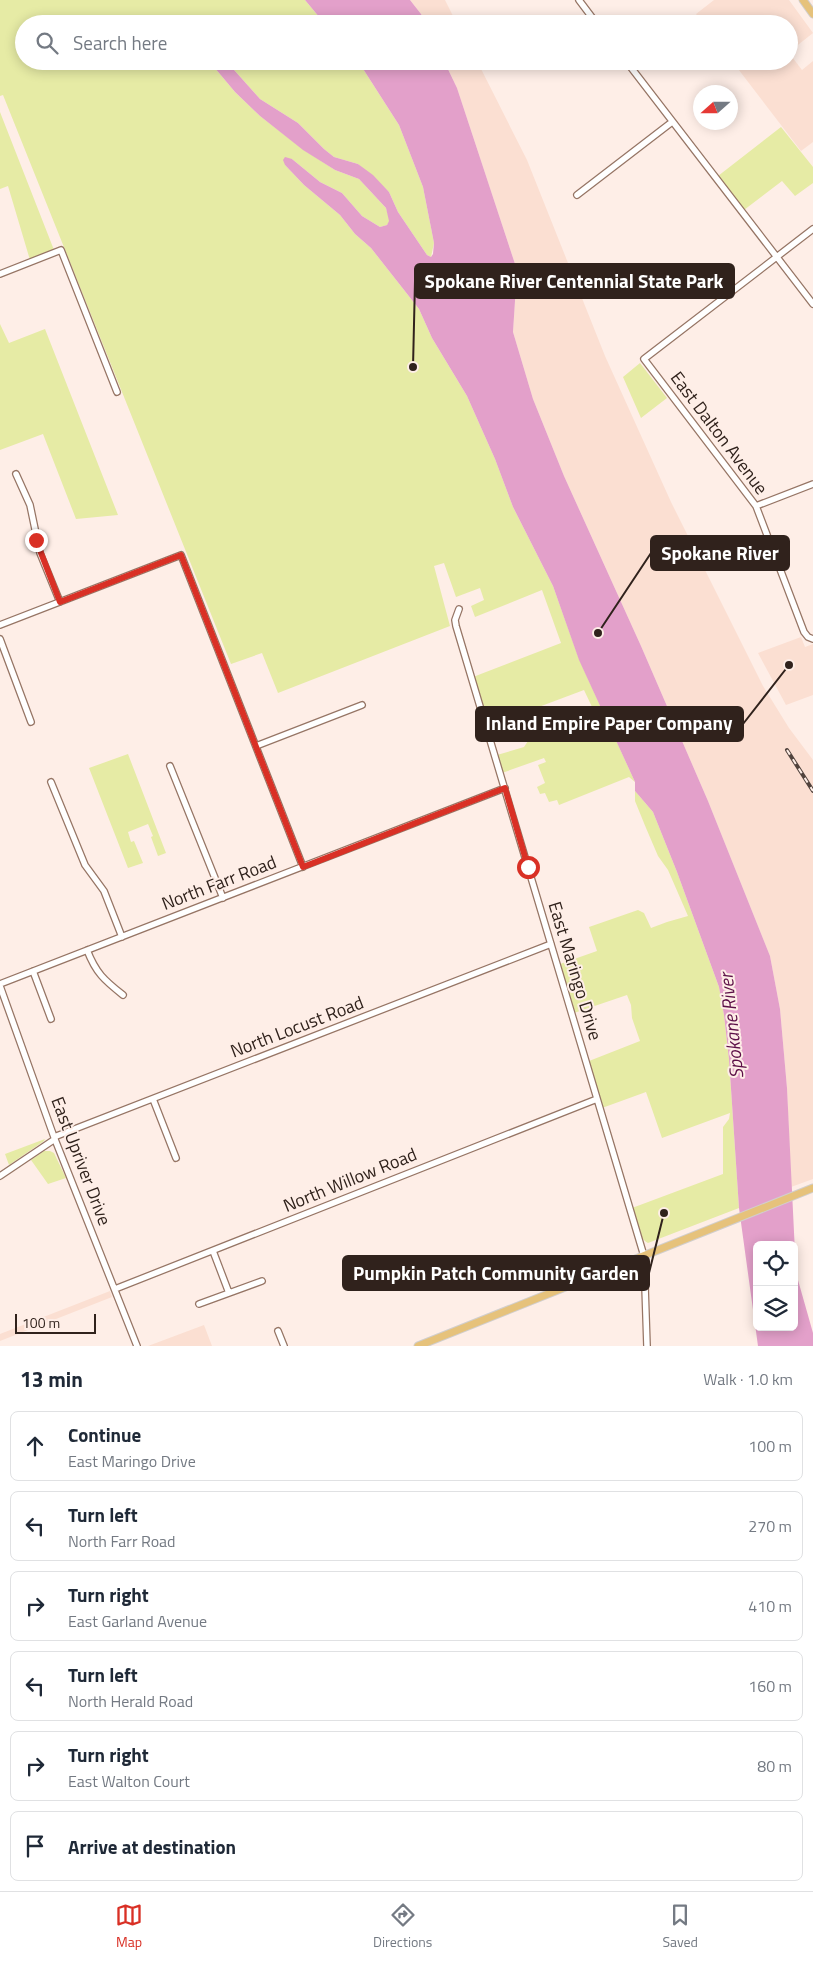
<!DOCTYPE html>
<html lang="en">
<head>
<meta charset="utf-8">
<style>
  body { margin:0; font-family:"Titillium Web",sans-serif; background:#f6f6f7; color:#1f2937 }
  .controls { position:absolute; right:15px; bottom:15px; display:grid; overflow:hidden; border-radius:8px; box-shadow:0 2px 12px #0003 }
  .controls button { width:45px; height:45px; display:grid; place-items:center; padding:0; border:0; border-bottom:1px solid #e0e1e3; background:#fff; color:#1f2937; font:25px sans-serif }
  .compass { position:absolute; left:693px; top:85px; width:45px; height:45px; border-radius:50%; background:#fff; box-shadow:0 2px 12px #0003; rotate:249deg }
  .scale { position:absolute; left:15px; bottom:12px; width:81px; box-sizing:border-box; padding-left:5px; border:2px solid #30221c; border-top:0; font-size:14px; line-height:18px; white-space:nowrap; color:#30221c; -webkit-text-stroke:4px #feeee7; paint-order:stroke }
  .stop { position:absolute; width:15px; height:15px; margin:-11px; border:4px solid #d93025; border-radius:50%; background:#fff }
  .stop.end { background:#d93025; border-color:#fff; box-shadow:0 1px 5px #0008 }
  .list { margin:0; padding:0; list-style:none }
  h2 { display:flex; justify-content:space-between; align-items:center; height:65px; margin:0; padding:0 20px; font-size:21px }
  h2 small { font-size:16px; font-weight:400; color:#747a83 }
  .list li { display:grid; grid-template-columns:32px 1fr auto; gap:15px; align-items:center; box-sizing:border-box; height:70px; margin:0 10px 10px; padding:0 10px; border:1px solid #e0e1e3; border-radius:8px }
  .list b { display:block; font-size:19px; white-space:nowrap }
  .list p { margin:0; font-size:16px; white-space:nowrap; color:#747a83 }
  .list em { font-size:16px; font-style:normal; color:#747a83 }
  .icon { flex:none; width:28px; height:28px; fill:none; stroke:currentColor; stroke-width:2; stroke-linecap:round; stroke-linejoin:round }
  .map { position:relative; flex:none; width:813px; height:1346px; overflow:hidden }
  .search { position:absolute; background:#fff; box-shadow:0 2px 12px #0003; left:15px; right:15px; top:15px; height:55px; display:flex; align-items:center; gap:12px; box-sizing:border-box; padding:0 18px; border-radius:28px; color:#747a83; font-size:19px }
  .sheet { height:545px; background:#fff }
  nav { display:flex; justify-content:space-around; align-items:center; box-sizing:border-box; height:70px; border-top:1px solid #e0e1e3; background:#fff; font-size:14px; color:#747a83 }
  nav a { display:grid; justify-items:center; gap:2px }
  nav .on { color:#d93025 }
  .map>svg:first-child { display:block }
  .built { fill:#fbdfd2 }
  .green { fill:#e6eba5 }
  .water { fill:#e3a0ca; fill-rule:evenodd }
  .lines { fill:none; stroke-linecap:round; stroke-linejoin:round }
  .minor-casing { stroke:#967565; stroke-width:8 }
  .major-casing { stroke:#d1cecd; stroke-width:9 }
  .minor { stroke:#fff; stroke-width:5.5 }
  .major { stroke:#e6c27b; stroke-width:7 }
  .rail-casing { stroke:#51433d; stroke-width:4 }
  .rail { stroke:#feeee7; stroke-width:2; stroke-dasharray:5.5; stroke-linecap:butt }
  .route { stroke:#d93025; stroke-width:6 }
  .labels { text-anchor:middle; stroke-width:4; stroke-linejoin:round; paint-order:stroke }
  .street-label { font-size:18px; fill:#30221c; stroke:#feeee7 }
  .water-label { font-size:19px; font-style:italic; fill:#5d1048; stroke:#feeee7 }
  .leader { fill:none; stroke:#30221c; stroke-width:2 }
  .callout-dot { fill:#30221c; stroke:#feeee7; stroke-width:2 }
  .callout { fill:#30221c; stroke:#30221c; stroke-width:2 }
  .callout-label { font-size:19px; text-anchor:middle; font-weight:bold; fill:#fff }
</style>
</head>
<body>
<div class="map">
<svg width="813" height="1346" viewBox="0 0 813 1346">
  <rect width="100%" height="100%" fill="#feeee7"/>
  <path class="built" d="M410 0H445L457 24H426L421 14Z
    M714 0H789L813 33 789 52V24H704L696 14Z
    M789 53 802 70 813 61V142L801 151 732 61H789Z
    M444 61H477L527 160 605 356 671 502 763 686 789 728 813 760V1179L791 1187 787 1088 780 1009 770 956 708 801 641 646 564 476 533 399 513 332 517 270 457 88Z
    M801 637 805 647 813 644V695L786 705 758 653Z
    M110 1291 112 1297 0 1341V1334Z
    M204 1325 212 1346H148Z"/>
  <path class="green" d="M0 0H305L325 24H24V61H209L235 92 260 116 304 150 335 170 359 179 386 208 390 221 387 225 380 227 362 216 342 193 320 182 292 159 285 165 304 185 340 215 355 234 371 248 419 309 432 338 467 396 495 459 513 507 553 586 579 659 635 782 629 777 559 805 557 800 549 802 545 793 540 794 537 787 545 783 538 765 546 762 544 758 502 773 497 755 524 747 528 741 534 739 533 735 588 713 593 709 584 690 488 726 473 677 561 643 542 590 475 617 471 606 484 600 480 588 456 597 444 563 434 566 450 626 278 693 262 653 231 664 3 95 0 96Z
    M226 61H358L399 125 423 187 434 243 431 257 427 255 398 212 389 192 358 164 334 157 324 149 298 123 260 99Z
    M0 112 54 250 30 260 8 186 0 189Z
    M781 127 813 167V183L795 196 782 181 744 210 718 176Z
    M0 324 9 343 45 329 118 515 76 519 43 434 0 450Z
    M640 363 667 398 641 418 623 377Z
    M128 754 166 853 158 856 151 837 153 836 148 824 128 832 131 842 134 841 143 863 128 868 89 768Z
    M635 791 653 812 677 872 719 987 724 1015 729 1059 739 1208 648 1243C637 1237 635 1219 632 1208L723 1174V1127L729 1119 730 1113 662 1138 646 1092 602 1108 589 1061 640 1041 632 1018 631 1005 627 995 574 1013 560 964 597 951 589 927 638 910 644 913 651 928 667 922 688 916 668 870 658 856 646 828 635 801Z
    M45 1139 44 1141 9 1165 5 1154Z
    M44 1151H50L54 1153 66 1178 48 1184 31 1160Z"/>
  <path class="water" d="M305 0H410L421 14 426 24H325Z
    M209 61H226L260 99 298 123 324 149 334 157 358 164 373 175 389 192 398 212 427 255 431 257 433 254 434 243 423 187 399 125 358 61H444L457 88 517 270 513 332 533 399 564 476 641 646 708 801 770 956 780 1009 787 1088 796 1273 813 1333V1346H758L739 1208 729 1059 724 1015 719 987 677 872 653 812 635 791V782L579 660 553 586 513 507 495 459 467 396 432 338 419 309 371 248 355 234 340 215 304 185 285 165 283 160 285 157 292 159 320 182 342 193 362 216 380 227 387 225 389 221 386 208 359 179 335 170 303 150 260 116 235 92ZM757 1245H794V1327H757Z"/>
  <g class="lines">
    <defs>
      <path id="minor" d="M579 0 597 24
        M626 61 813 304
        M577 195 672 122
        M813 229 644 359 756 506 804 632 808 637 813 639
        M0 274 61 250 117 392
        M16 474 30 505 40 553 60 602
        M756 506 813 484
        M459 609 455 620 456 626 644 1256 647 1346
        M0 625 181 555 303 867
        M0 639 31 722
        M256 746 362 705
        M170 766 223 898
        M51 782 85 865 104 891 122 937
        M87 950C96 973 104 980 123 995
        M33 971 51 1019
        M0 984 505 788
        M0 986 54 1137 137 1346
        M153 1099 176 1158
        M54 1137 551 944
        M0 1176 55 1139
        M213 1251 229 1293
        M115 1289 597 1099
        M199 1304 262 1281
        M278 1331 284 1346"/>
      <path id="major" d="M803 0 813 14
        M418 1346 813 1188"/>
    </defs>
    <use href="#minor" class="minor-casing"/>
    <use href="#major" class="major-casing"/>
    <use href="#minor" class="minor"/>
    <use href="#major" class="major"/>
    <defs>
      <path id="rail" d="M787 750 813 791"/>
    </defs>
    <use href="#rail" class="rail-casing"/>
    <use href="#rail" class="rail"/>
  </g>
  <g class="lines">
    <path class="route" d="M36 540 60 602 181 555 303 867 505 788 528 867"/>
  </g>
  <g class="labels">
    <g class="street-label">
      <text transform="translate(719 433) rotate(53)" y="6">East Dalton Avenue</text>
      <text transform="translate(219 883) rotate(-21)" y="6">North Farr Road</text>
      <text transform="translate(575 971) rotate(73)" y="6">East Maringo Drive</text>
      <text transform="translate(297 1027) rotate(-21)" y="6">North Locust Road</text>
      <text transform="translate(81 1161) rotate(69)" y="6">East Upriver Drive</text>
      <text transform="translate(350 1180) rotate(-22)" y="6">North Willow Road</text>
    </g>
    <g class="water-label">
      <text transform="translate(731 1026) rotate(-96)" y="7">Spokane River</text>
    </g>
  </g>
  <path class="leader" d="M413 367L415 281M598 633L651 553M789 665L743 724M664 1213L649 1273"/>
  <g class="callout-dot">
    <circle cx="413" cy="367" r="5"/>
    <circle cx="598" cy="633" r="5"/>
    <circle cx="789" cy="665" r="5"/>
    <circle cx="664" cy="1213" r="5"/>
  </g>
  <g class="callout">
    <rect x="415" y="264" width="319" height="34" rx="5"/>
    <rect x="651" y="536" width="138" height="34" rx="5"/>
    <rect x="476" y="707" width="267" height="34" rx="5"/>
    <rect x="343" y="1256" width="306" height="34" rx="5"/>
  </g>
  <g class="callout-label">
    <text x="574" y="288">Spokane River Centennial State Park</text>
    <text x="720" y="560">Spokane River</text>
    <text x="609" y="730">Inland Empire Paper Company</text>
    <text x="496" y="1280">Pumpkin Patch Community Garden</text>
  </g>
</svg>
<div class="controls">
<button><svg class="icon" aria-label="locate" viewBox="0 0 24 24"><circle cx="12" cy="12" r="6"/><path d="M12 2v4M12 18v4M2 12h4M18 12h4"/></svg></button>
<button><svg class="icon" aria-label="layers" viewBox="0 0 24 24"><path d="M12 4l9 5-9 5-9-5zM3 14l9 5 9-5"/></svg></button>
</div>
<svg class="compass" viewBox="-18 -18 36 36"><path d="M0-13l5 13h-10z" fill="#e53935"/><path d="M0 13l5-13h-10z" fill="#747a83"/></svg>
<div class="scale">100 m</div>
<div class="stop" style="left:528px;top:867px"></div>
<div class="stop end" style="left:36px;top:540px"></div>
<div class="search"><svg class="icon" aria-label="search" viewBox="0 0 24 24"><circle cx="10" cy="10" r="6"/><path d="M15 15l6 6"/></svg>Search here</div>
</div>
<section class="sheet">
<h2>13 min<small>Walk · 1.0 km</small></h2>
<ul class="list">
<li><svg class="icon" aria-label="ahead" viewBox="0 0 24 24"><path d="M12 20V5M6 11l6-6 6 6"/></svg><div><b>Continue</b><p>East Maringo Drive</p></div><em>100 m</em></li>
<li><svg class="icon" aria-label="left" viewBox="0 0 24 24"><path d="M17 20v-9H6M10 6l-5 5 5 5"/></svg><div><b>Turn left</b><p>North Farr Road</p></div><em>270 m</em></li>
<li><svg class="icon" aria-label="right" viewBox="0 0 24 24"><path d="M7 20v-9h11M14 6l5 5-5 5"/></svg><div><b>Turn right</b><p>East Garland Avenue</p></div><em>410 m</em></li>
<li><svg class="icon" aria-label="left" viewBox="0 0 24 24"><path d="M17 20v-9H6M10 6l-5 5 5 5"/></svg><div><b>Turn left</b><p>North Herald Road</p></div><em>160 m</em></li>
<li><svg class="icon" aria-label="right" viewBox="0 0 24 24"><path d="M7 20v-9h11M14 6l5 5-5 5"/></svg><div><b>Turn right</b><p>East Walton Court</p></div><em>80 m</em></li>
<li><svg class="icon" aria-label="arrive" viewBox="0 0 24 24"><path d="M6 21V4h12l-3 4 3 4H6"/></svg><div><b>Arrive at destination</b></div></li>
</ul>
</section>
<nav>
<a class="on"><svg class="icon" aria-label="map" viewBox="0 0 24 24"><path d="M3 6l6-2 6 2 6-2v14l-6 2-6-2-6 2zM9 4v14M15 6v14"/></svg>Map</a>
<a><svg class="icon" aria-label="directions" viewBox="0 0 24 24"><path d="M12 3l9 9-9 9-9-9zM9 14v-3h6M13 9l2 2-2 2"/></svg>Directions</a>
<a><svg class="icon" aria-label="saved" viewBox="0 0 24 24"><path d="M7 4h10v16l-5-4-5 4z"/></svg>Saved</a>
</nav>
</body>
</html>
